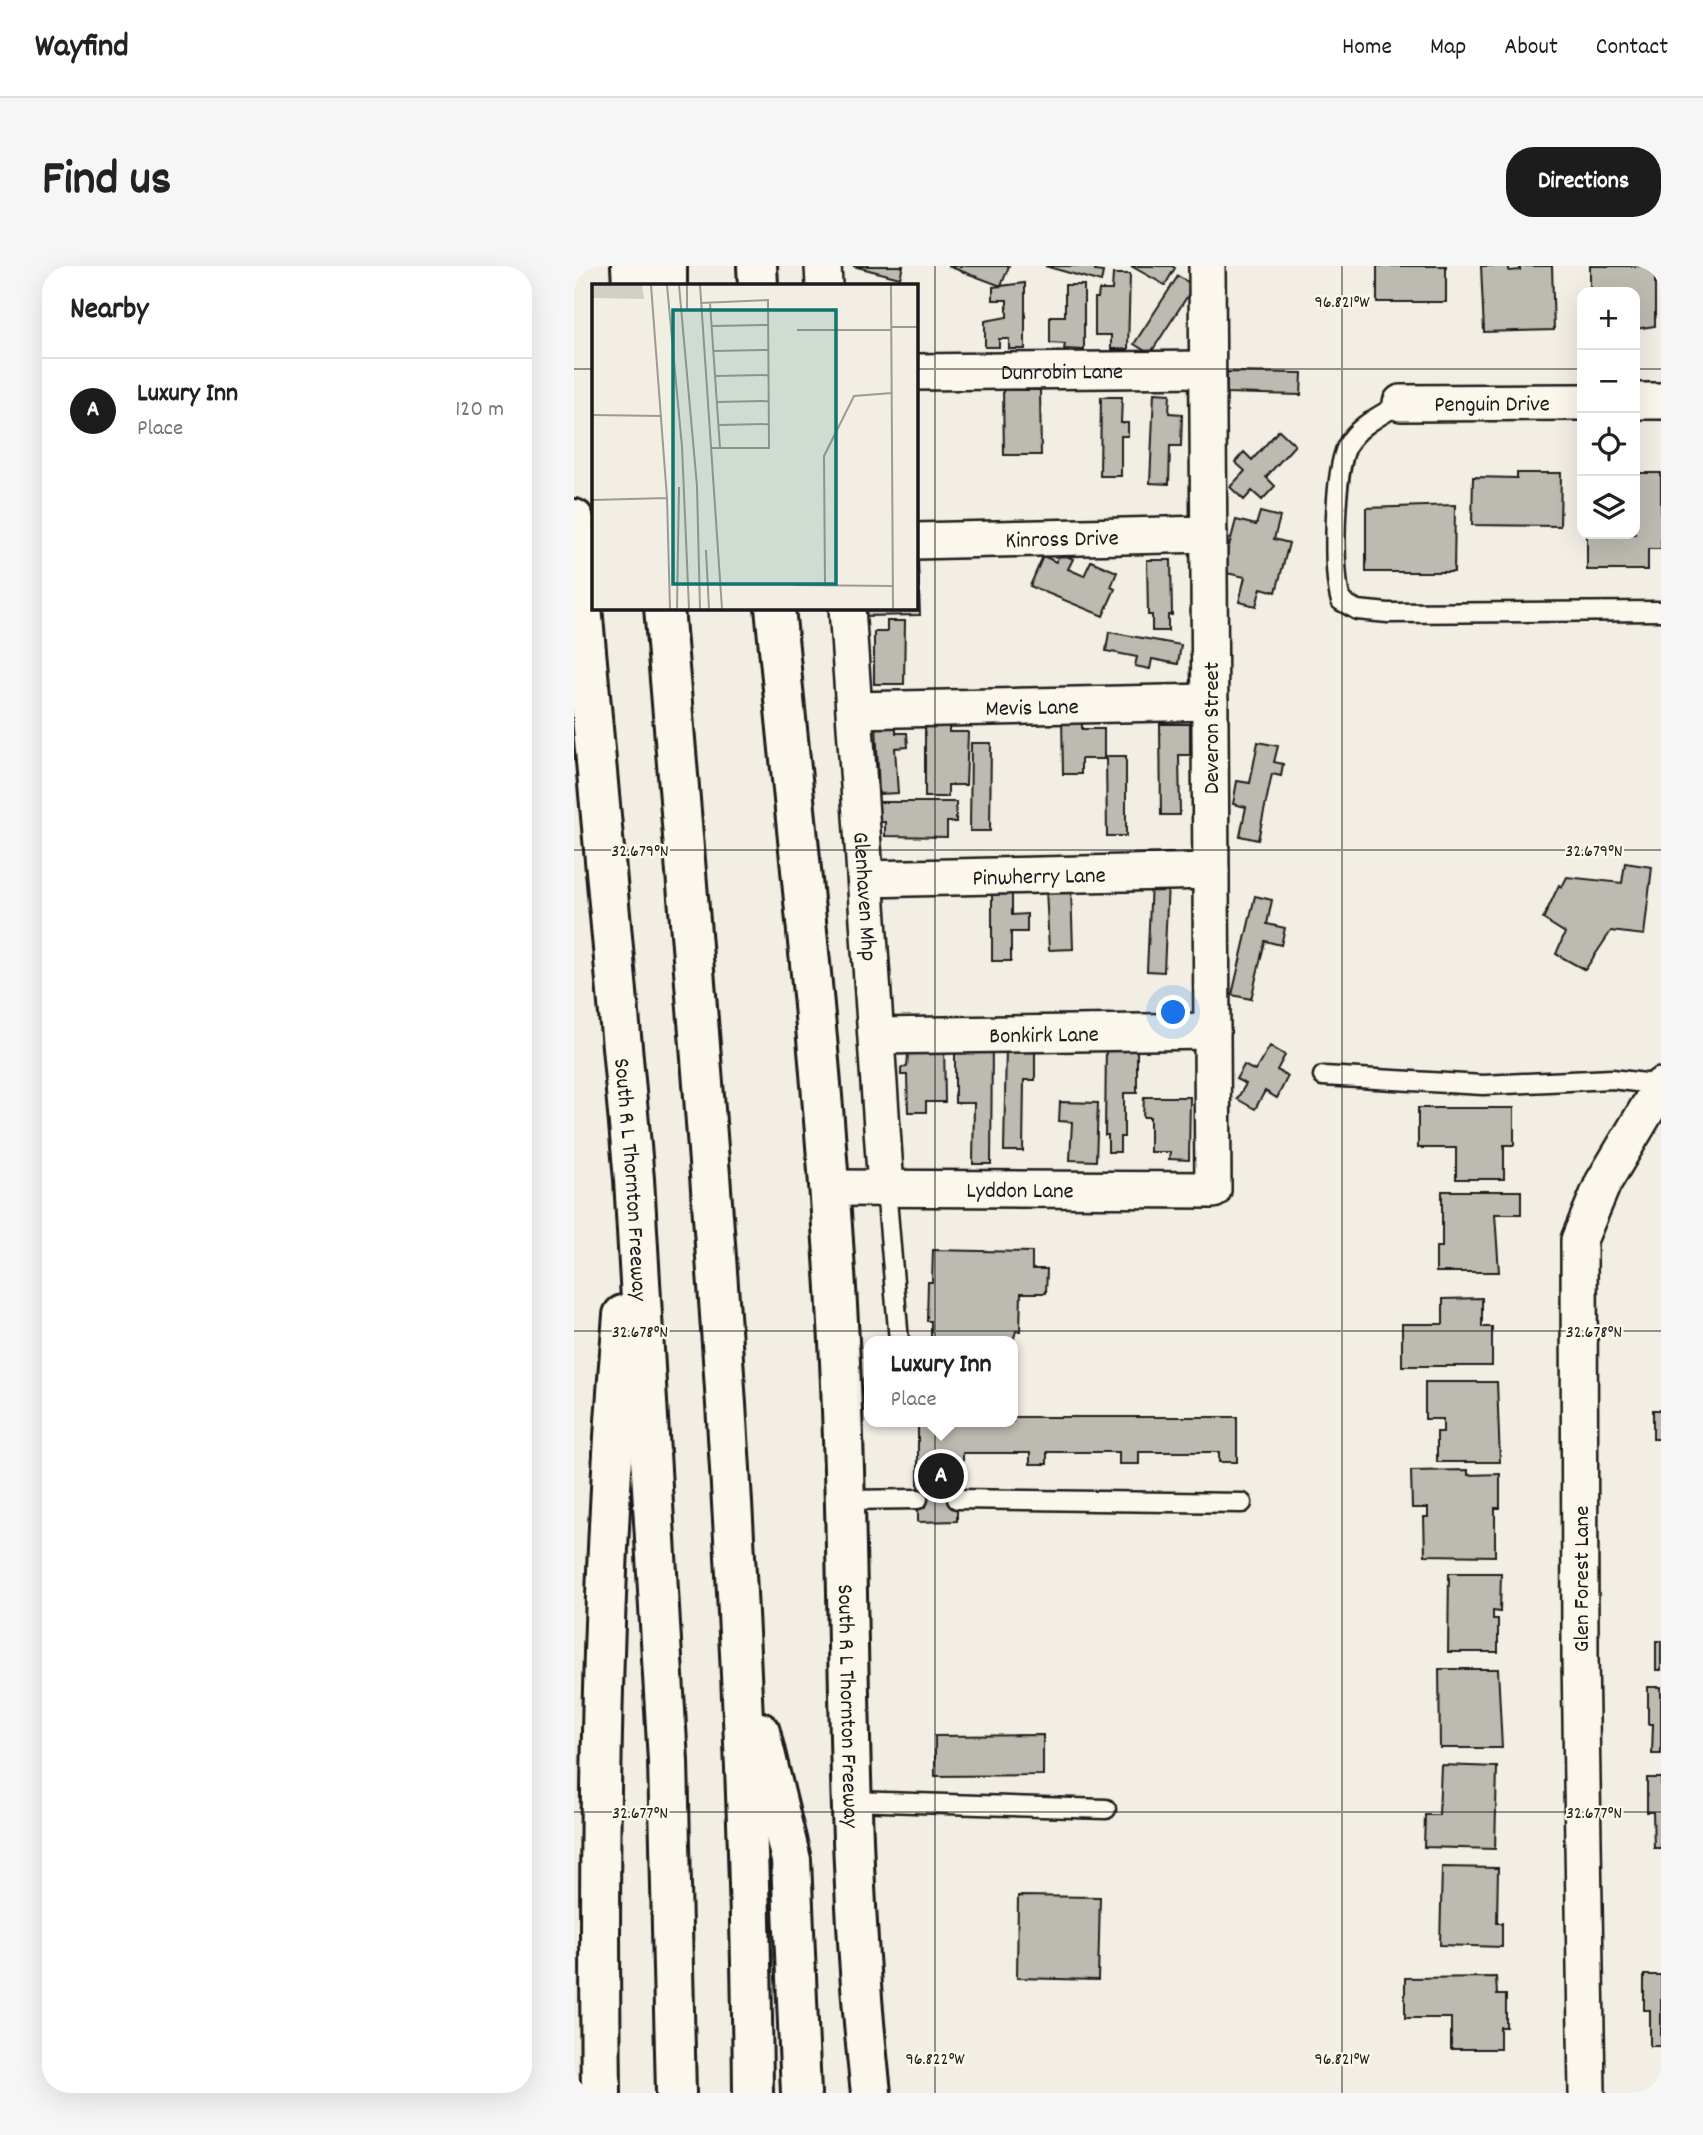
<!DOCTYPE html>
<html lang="en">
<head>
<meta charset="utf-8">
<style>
  body { margin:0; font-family:Dekko,sans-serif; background:#f6f6f6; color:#222 }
  .controls { position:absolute; right:21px; top:21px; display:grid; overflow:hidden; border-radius:14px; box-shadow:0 7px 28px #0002 }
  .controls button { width:63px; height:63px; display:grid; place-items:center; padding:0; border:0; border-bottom:2px solid #e0e0e0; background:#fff; color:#222; font:35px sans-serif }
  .you { position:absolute; left:600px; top:747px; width:24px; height:24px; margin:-18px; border:5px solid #fff; border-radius:50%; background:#1a73e8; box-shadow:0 0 0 10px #1a73e833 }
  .badge { display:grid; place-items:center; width:46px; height:46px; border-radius:50%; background:#1c1c1c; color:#fff; font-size:23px; font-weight:700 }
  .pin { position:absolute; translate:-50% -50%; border:4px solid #fff; box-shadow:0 2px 7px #0006 }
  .popup { position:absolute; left:290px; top:1070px; width:154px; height:91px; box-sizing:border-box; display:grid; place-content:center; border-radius:14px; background:#fff; filter:drop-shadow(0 2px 5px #0005); font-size:23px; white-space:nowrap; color:#767676 }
  .popup b { font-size:26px; color:#222 }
  .popup::after { content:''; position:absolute; left:50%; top:100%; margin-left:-14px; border:14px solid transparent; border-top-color:#fff }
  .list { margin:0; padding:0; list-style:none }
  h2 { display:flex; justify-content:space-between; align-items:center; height:91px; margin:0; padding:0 28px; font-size:30px }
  h2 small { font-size:23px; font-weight:400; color:#767676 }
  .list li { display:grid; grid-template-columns:46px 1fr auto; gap:21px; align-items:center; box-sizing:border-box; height:105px; padding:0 28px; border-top:2px solid #e0e0e0 }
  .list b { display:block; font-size:26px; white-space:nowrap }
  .list p { margin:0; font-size:23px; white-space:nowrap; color:#767676 }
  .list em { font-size:23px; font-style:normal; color:#767676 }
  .icon { flex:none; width:38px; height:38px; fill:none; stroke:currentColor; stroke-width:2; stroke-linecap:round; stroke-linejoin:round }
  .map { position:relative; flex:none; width:1087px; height:1827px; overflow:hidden; border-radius:28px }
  header { display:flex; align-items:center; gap:42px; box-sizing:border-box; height:98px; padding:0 35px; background:#fff; border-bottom:2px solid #e0e0e0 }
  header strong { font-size:33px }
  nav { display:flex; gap:38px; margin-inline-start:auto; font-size:24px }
  .intro { display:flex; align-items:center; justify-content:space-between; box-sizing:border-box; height:168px; padding:0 42px }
  h1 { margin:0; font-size:49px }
  .button { padding:18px 32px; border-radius:28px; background:#1c1c1c; color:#fff; font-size:24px; font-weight:700 }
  main { display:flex; gap:42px; padding:0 42px }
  aside { flex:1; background:#fff; border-radius:28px; box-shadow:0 7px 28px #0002 }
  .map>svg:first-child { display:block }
  .building { fill:#bdbab1; stroke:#1c1c1c; stroke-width:2 }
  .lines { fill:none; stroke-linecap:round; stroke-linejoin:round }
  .lane-casing { stroke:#1c1c1c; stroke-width:23 }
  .street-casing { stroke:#1c1c1c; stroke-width:40 }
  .secondary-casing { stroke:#1c1c1c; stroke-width:44 }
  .highway-casing { stroke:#1c1c1c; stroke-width:44 }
  .lane { stroke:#fbf7ec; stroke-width:18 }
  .street { stroke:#fbf7ec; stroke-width:35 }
  .secondary { stroke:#fbf7ec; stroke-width:38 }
  .highway { stroke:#fbf7ec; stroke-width:38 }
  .ticks { fill:none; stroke:#1c1c1c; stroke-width:2; stroke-opacity:0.45 }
  .labels { text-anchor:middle; stroke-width:5; stroke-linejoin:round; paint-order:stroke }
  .street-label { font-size:23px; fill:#1c1c1c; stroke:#fbf7ec }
  .inset-road { fill:none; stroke:#9c9a94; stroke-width:2 }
  .view { fill:#0f766e; fill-opacity:0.15; stroke:#0f766e; stroke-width:3.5 }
  .inset-edge { fill:none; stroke:#1c1c1c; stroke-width:3.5 }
  .ticks-label { font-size:18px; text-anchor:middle; fill:#1c1c1c; stroke:#fbf7ec; stroke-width:5; stroke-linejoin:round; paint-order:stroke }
</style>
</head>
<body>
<header>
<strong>Wayfind</strong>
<nav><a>Home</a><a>Map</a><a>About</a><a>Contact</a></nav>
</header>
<div class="intro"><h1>Find us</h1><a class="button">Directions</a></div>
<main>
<aside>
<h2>Nearby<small></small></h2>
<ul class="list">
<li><span class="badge">A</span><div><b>Luxury Inn</b><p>Place</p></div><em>120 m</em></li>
</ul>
</aside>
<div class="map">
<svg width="1087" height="1827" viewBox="0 0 1087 1827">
  <rect width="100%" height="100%" fill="#f2eee4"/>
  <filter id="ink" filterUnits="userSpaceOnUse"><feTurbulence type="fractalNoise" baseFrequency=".0143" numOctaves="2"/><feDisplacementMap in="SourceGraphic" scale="14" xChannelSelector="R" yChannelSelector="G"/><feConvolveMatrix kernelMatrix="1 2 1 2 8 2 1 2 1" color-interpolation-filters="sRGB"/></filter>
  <g filter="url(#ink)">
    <path class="building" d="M279 0H329L326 12Z
      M374 0H435L427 20Z
      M471 0H522L521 5 529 6 527 16Z
      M557 0H598L601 2 591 19Z
      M803 0H872V36H803Z
      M907 0H935V5L946 4V0H978L980 64 910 66Z
      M1016 0H1081V60L1061 63V26H1016Z
      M539 8H556L554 83H537V69H521V32H524L525 24H538Z
      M604 10 620 20 576 88 560 78Z
      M451 17V83H435V73H425V81H411V55L433 51V34H419V21Z
      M491 19H510V84L490 83 491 78 476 77V50H491Z
      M653 106 728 107 727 129 653 127Z
      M429 124H466L467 189H430Z
      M580 127 596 128 595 147 608 148 607 180H596L595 218 576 217Z
      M527 131H548L547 157H554V170H547V210H526Z
      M705 164 721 179 692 211 701 220 688 234 678 225 670 234 656 221 671 205 661 196 670 186 678 194Z
      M943 207H987L986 260 898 259 899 211 943 212Z
      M1061 207H1087V283H1074V304H1013V268H1061Z
      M881 239 880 306H792V242Z
      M686 246 706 251 700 273 715 277 702 326 687 322 682 340 665 336 671 311 648 306 662 254 682 259Z
      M486 287 499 293 494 303 510 310 517 295 543 306 537 321 541 323 529 350 456 320 469 290 482 296Z
      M341 294H344L346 349 291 350 290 341H341Z
      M573 294H597L598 349H594V365H578V349H574Z
      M313 355H331L330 418H300V366H313Z
      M535 366 607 379 604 398 578 393 576 403 561 400 563 391 532 385Z
      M488 451H508V463H530V493H507V508H489Z
      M322 456V467H333L334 481 321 482 324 527 305 528 302 457Z
      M351 457H375V466H394L392 519H374V531H351Z
      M586 458H616V489H605L606 549H587Z
      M684 476 704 480 700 496 709 498 707 510 698 508 684 574 666 570 672 541 659 538 663 515 676 517Z
      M397 477H417L416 565H396Z
      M532 490H552V570H533Z
      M305 536H382V556H373V571L311 570V556H305Z
      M1051 597 1078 601 1070 669 1037 665 1011 704 982 688 991 667 969 653 985 619 988 621 993 611 1048 617Z
      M418 612H438V649L453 648V666H437V695H418Z
      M577 615 594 616 590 706 573 705Z
      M497 621 499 683 475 684 472 622Z
      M681 630 698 634 693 658 711 662 707 679 691 675 677 733 658 729Z
      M335 777H370L371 836H352V846H334L333 809H327V802L333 801Z
      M381 777 418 778 417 898H399L400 837H381Z
      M532 779H563V827H550V871H546V886H534V869H531Z
      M432 780 461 784V814H450L449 885H430Z
      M696 780 711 789 703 804 714 810 703 832 691 825 681 843 663 833 672 818 662 813 670 799 681 805Z
      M570 831H616L615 894 595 893 596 886H576V851H569Z
      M486 836 524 837 522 895 496 894 498 856 485 855Z
      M844 842H940V879H930V913H882V882H844Z
      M868 925H947V948H921L925 1006H862V981H868Z
      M359 984 458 986V1003H473L472 1027H447L446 1065H442L439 1075H357V1055H353L354 1016H358Z
      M908 1032V1061H918V1100H828V1058H869V1033Z
      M851 1116H923L926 1196H863V1166H869V1153H851Z
      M1079 1144H1087V1173H1079Z
      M439 1151H663V1196H645V1186H565V1198H545V1186H473V1198H456V1187H389V1221H383V1255L344 1256V1156H439Z
      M894 1204V1209L926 1208V1242H921V1290L851 1289 850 1251H854V1242H838L837 1205Z
      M875 1307H927L926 1346 919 1345V1353H924V1386H874Z
      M1082 1375H1087V1404H1082Z
      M865 1403H924L928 1482H866Z
      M1074 1421H1087V1488H1078L1079 1458H1074Z
      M469 1469V1509L361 1510V1470Z
      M867 1499 923 1501 921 1583 850 1581 851 1549H865Z
      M1073 1512H1087V1582H1080L1079 1546H1073Z
      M868 1601 924 1602 923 1657H928V1681L866 1679Z
      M444 1630 526 1631 524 1714 443 1712Z
      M1070 1709H1087V1780H1076V1744H1070Z
      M922 1711 923 1729H932V1761H926V1783H877V1752H831V1712Z"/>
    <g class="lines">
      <defs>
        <path id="lane" d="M827 137C808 149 784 159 773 180 760 208 758 306 767 335L783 344 814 347 1087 345
          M749 810 909 819 1038 813 1087 819
          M312 922 325 1075
          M383 1233 668 1237
          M272 1234 344 1233
          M278 1535 532 1543"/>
        <g id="street">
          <path d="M249 0 250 19"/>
          <path id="s1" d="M341 106 633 103"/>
          <path d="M1061 135H1087"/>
          <path id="s2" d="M827 137 1008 136"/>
          <path id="s3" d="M341 275 635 268"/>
          <path id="s4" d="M273 341 312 922"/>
          <path id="s5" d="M281 444 636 436"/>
          <path id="s6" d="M293 613 637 605"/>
          <path id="s7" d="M304 770 638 765"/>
          <path id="s8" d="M254 922 639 924 633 0"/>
          <path d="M1013 1827 1006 1390 1005 974 1029 917 1087 820"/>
        </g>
        <g id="secondary">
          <path d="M183 0 184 19"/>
          <path id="s9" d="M201 341C224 580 251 818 264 1057 279 1314 268 1571 297 1827"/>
        </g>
        <g id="highway">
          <path d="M57 0 58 19"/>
          <path d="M93 0V19"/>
          <path id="s10" d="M0 253 60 913 94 1495 102 1827"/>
          <path d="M90 341C131 836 175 1330 179 1827"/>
          <path d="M186 1466 217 1594 227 1827"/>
          <path d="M27 1827C24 1568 27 1307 49 1049"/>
        </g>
      </defs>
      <use href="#lane" class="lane-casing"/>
      <use href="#street" class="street-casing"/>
      <use href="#secondary" class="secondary-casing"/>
      <use href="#highway" class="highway-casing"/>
      <use href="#lane" class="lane"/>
      <use href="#street" class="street"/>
      <use href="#secondary" class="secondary"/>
      <use href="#highway" class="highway"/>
    </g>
  </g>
  <path class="ticks" d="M361 0V1827M768 0V1827M0 103H19M341 103H1008M1061 103H1087M0 584H1087M0 1065H1087M0 1546H1087"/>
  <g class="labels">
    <g class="street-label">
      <text dy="8" stroke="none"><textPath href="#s1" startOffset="147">Dunrobin Lane</textPath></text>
      <text dy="8" stroke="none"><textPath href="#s2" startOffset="91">Penguin Drive</textPath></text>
      <text dy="8" stroke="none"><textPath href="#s3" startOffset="147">Kinross Drive</textPath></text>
      <text dy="8" stroke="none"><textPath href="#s5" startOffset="177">Mevis Lane</textPath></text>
      <text transform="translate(636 462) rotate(-90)" y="8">Deveron Street</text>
      <text dy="8" stroke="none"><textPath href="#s6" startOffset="172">Pinwherry Lane</textPath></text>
      <text dy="8" stroke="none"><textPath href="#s4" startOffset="290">Glenhaven Mhp</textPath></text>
      <text dy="8" stroke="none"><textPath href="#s7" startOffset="166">Bonkirk Lane</textPath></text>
      <text dy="8" stroke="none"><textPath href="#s10" startOffset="663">South R L Thornton Freeway</textPath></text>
      <text dy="8" stroke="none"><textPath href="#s8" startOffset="192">Lyddon Lane</textPath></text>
      <text transform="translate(1006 1313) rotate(-90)" y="8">Glen Forest Lane</text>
      <text dy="8" stroke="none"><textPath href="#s9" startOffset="1102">South R L Thornton Freeway</textPath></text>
    </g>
  </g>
  <g transform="translate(18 18)">
    <rect width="326" height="326" fill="#f2eee4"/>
    <path d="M0 1H50L52 15 0 14Z" fill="#d2cfc6"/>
    <path class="inset-road" d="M59 1 75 214 78 325M75 1 90 163 97 325M87 1 105 202 108 325M95 1V25M108 1 130 325M299 1 301 325M108 19 176 16 177 164H119M118 19 128 164M120 42 176 41M299 43H326M205 46H299M121 67 176 66M123 92 177 91M125 118 177 117M0 131 70 132M127 141 177 140M0 216 75 214M114 266 117 325M201 301 302 302M233 301 232 172 262 112 300 109M85 325 87 203"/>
    <path class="view" d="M81 26H244V300H81Z"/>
    <rect width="326" height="326" class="inset-edge"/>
  </g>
  <g class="ticks-label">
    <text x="768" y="41">96.821°W</text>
    <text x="66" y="590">32.679°N</text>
    <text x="1020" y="590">32.679°N</text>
    <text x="66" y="1071">32.678°N</text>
    <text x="1020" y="1071">32.678°N</text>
    <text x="66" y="1552">32.677°N</text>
    <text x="1020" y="1552">32.677°N</text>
    <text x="361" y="1798">96.822°W</text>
    <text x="768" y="1798">96.821°W</text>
  </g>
</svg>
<div class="controls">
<button>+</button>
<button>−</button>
<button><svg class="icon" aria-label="locate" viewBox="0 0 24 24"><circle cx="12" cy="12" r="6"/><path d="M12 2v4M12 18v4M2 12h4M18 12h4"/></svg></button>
<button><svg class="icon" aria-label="layers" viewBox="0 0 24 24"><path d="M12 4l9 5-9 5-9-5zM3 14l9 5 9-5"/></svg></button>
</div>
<div class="you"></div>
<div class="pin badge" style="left:367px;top:1210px">A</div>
<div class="popup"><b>Luxury Inn</b>Place</div>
</div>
</main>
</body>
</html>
